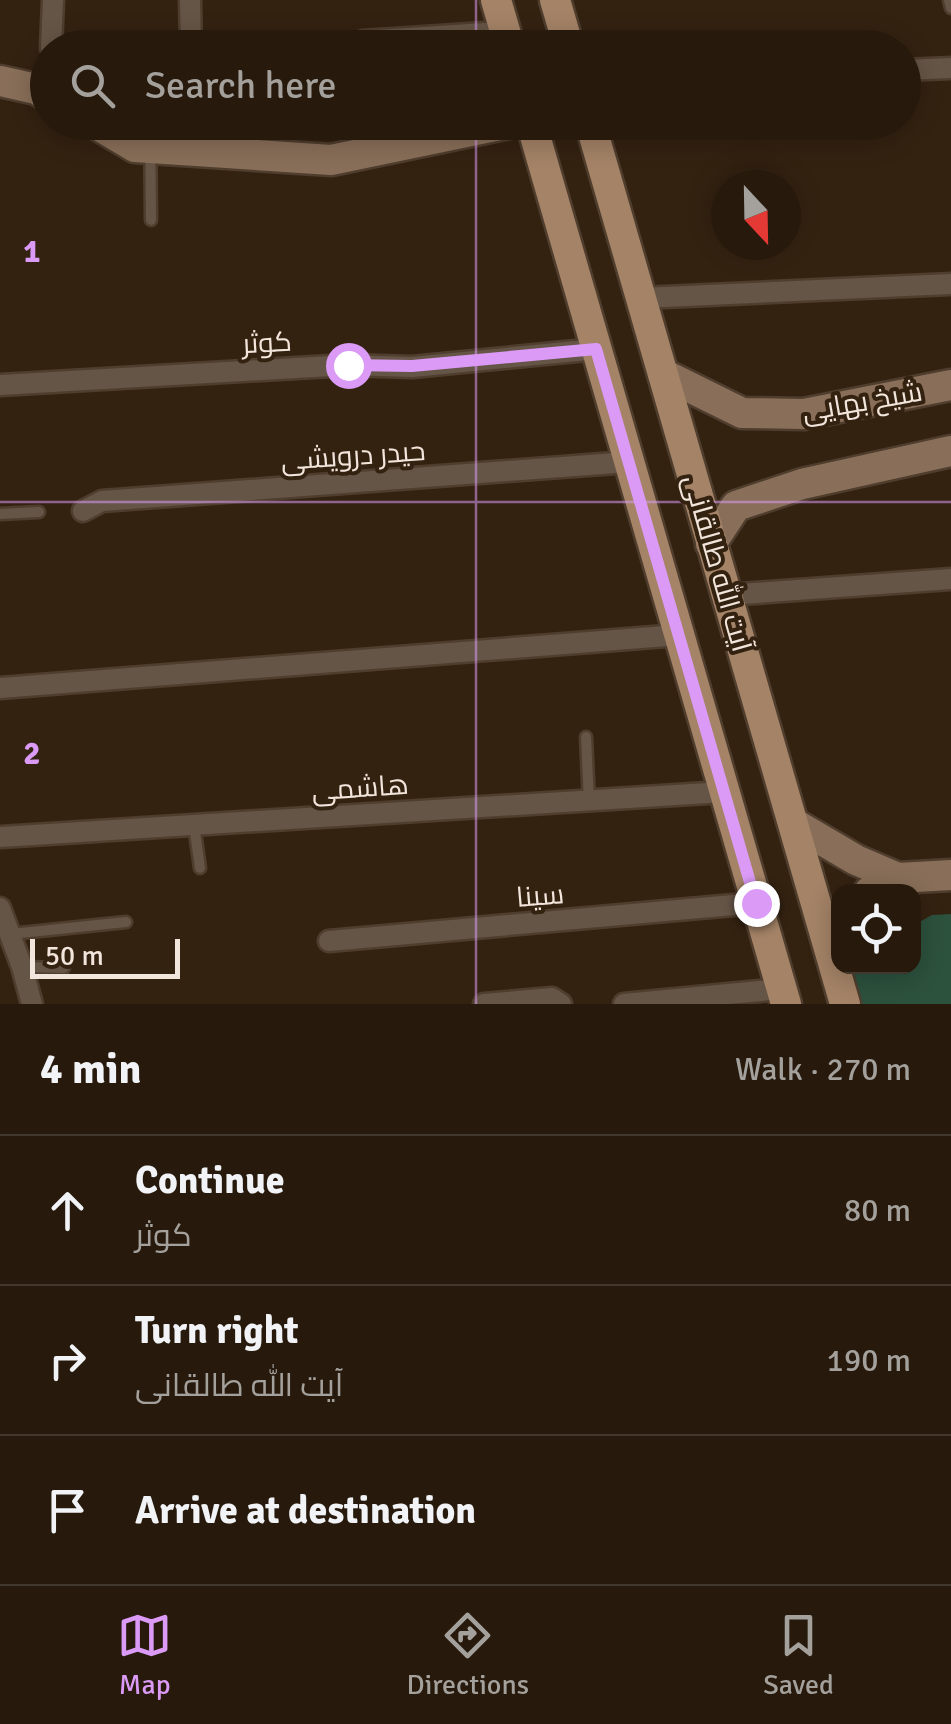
<!DOCTYPE html>
<html lang="en">
<head>
<meta charset="utf-8">
<style>
  body { margin:0; font-family:Signika,Cairo,sans-serif; background:#33271b; color:#f1f3f6 }
  .controls { position:absolute; right:30px; bottom:30px; display:grid; overflow:hidden; border-radius:20px; box-shadow:0 5px 25px #0003 }
  .controls button { width:90px; height:90px; display:grid; place-items:center; padding:0; border:0; border-bottom:2px solid #43382e; background:#271a0d; color:#f1f3f6; font:50px sans-serif }
  .compass { position:absolute; left:711px; top:170px; width:90px; height:90px; border-radius:50%; background:#271a0d; box-shadow:0 5px 25px #0003; rotate:158deg }
  .scale { position:absolute; left:30px; bottom:25px; width:150px; box-sizing:border-box; padding-left:10px; border:5px solid #f2e5db; border-top:0; font-size:28px; line-height:35px; white-space:nowrap; color:#f2e5db; -webkit-text-stroke:8px #342211; paint-order:stroke }
  .stop { position:absolute; width:30px; height:30px; margin:-22px; border:8px solid #da9af6; border-radius:50%; background:#fff }
  .stop.end { background:#da9af6; border-color:#fff; box-shadow:0 2px 10px #0008 }
  .list { margin:0; padding:0; list-style:none }
  h2 { display:flex; justify-content:space-between; align-items:center; height:130px; margin:0; padding:0 40px; font-size:42px }
  h2 small { font-size:32px; font-weight:400; color:#a4a19d }
  .list li { display:grid; grid-template-columns:65px 1fr auto; gap:30px; align-items:center; box-sizing:border-box; height:150px; padding:0 40px; border-top:2px solid #43382e }
  .list b { display:block; font-size:38px; white-space:nowrap }
  .list p { margin:0; font-size:32px; white-space:nowrap; color:#a4a19d }
  .list em { font-size:32px; font-style:normal; color:#a4a19d }
  .icon { flex:none; width:55px; height:55px; fill:none; stroke:currentColor; stroke-width:2; stroke-linecap:round; stroke-linejoin:round }
  .map { position:relative; flex:none; width:951px; height:1004px; overflow:hidden }
  .search { position:absolute; background:#271a0d; box-shadow:0 5px 25px #0003; left:30px; right:30px; top:30px; height:110px; display:flex; align-items:center; gap:25px; box-sizing:border-box; padding:0 35px; border-radius:55px; color:#a4a19d; font-size:38px }
  .sheet { height:580px; background:#271a0d }
  nav { display:flex; justify-content:space-around; align-items:center; box-sizing:border-box; height:140px; border-top:2px solid #43382e; background:#271a0d; font-size:28px; color:#a4a19d }
  nav a { display:grid; justify-items:center; gap:5px }
  nav .on { color:#da9af6 }
  .map>svg:first-child { display:block }
  .green { fill:#2c513d }
  .lines { fill:none; stroke-linecap:round; stroke-linejoin:round }
  .lane-casing { stroke:#4f3d2d; stroke-width:15 }
  .street-casing { stroke:#4f3d2d; stroke-width:25 }
  .secondary-casing { stroke:#4f3d2d; stroke-width:35 }
  .primary-casing { stroke:#4f3d2d; stroke-width:35 }
  .lane { stroke:#655547; stroke-width:10 }
  .street { stroke:#655547; stroke-width:20 }
  .secondary { stroke:#896f59; stroke-width:30 }
  .primary { stroke:#a48367; stroke-width:30 }
  .route { stroke:#da9af6; stroke-width:12 }
  .grid { fill:none; stroke:#da9af6; stroke-width:2.5; stroke-opacity:0.55 }
  .labels { text-anchor:middle; stroke-width:8; stroke-linejoin:round; paint-order:stroke }
  .street-label { font-size:28px; fill:#f2e5db; stroke:#342211 }
  .grid-label { font-size:32px; text-anchor:middle; font-weight:bold; fill:#da9af6; stroke:#342211; stroke-width:8; stroke-linejoin:round; paint-order:stroke }
</style>
</head>
<body>
<div class="map">
<svg width="951" height="1004" viewBox="0 0 951 1004">
  <rect width="100%" height="100%" fill="#342211"/>
  <path class="green" d="M951 914V1004H848L838 966H914V925L932 915Z"/>
  <g class="lines">
    <defs>
      <path id="lane" d="M949 0 951 8
        M362 36 500 27
        M150 122 151 220
        M0 514 39 512
        M586 737 589 801
        M194 825 200 868
        M11 934 126 922
        M23 967 64 968"/>
      <path id="street" d="M190 0 191 48
        M51 48 53 0
        M904 70 951 68
        M192 122V151
        M641 298 951 284
        M0 385 348 365 412 367 597 349
        M83 511 102 501 629 462
        M727 595 951 579
        M0 688 679 635
        M0 837 724 792
        M0 908 22 967 32 1004
        M329 941 756 903
        M484 1004 552 998 561 1004
        M624 1004 781 989"/>
      <path id="secondary" d="M0 81 36 89 48 96
        M93 122 135 147 331 160 514 122
        M663 374 742 413 804 414 951 385
        M711 544 736 506 802 484 951 451
        M793 823 856 860 898 878 869 892
        M898 878 951 875"/>
      <path id="primary" d="M496 0 510 48
        M555 0 569 48
        M531 122 786 1004
        M590 122 845 1004"/>
    </defs>
    <use href="#lane" class="lane-casing"/>
    <use href="#street" class="street-casing"/>
    <use href="#secondary" class="secondary-casing"/>
    <use href="#primary" class="primary-casing"/>
    <use href="#lane" class="lane"/>
    <use href="#street" class="street"/>
    <use href="#secondary" class="secondary"/>
    <use href="#primary" class="primary"/>
  </g>
  <g class="lines">
    <path class="route" d="M348 365 412 366 596 349 756 903"/>
  </g>
  <path class="grid" d="M476 0V48M476 122V1004M0 502H951"/>
  <g class="labels">
    <g class="street-label">
      <text transform="translate(267 342) rotate(-3)" y="10">کوثر</text>
      <text transform="translate(862 401) rotate(-10)" y="10">شیخ بهایی</text>
      <text transform="translate(353 455) rotate(-4)" y="10">حیدر درویشی</text>
      <text transform="translate(718 563) rotate(74)" y="10">آیت الله طالقانی</text>
      <text transform="translate(360 787) rotate(-4)" y="10">هاشمی</text>
      <text transform="translate(540 895) rotate(-5)" y="10">سینا</text>
    </g>
  </g>
  <g class="grid-label">
    <text x="32" y="262">1</text>
    <text x="32" y="764">2</text>
  </g>
</svg>
<div class="controls">
<button><svg class="icon" aria-label="locate" viewBox="0 0 24 24"><circle cx="12" cy="12" r="6"/><path d="M12 2v4M12 18v4M2 12h4M18 12h4"/></svg></button>
</div>
<svg class="compass" viewBox="-18 -18 36 36"><path d="M0-13l5 13h-10z" fill="#e53935"/><path d="M0 13l5-13h-10z" fill="#a4a19d"/></svg>
<div class="scale">50 m</div>
<div class="stop" style="left:348px;top:365px"></div>
<div class="stop end" style="left:756px;top:903px"></div>
<div class="search"><svg class="icon" aria-label="search" viewBox="0 0 24 24"><circle cx="10" cy="10" r="6"/><path d="M15 15l6 6"/></svg>Search here</div>
</div>
<section class="sheet">
<h2>4 min<small>Walk · 270 m</small></h2>
<ul class="list">
<li><svg class="icon" aria-label="ahead" viewBox="0 0 24 24"><path d="M12 20V5M6 11l6-6 6 6"/></svg><div><b>Continue</b><p>کوثر</p></div><em>80 m</em></li>
<li><svg class="icon" aria-label="right" viewBox="0 0 24 24"><path d="M7 20v-9h11M14 6l5 5-5 5"/></svg><div><b>Turn right</b><p>آیت الله طالقانی</p></div><em>190 m</em></li>
<li><svg class="icon" aria-label="arrive" viewBox="0 0 24 24"><path d="M6 21V4h12l-3 4 3 4H6"/></svg><div><b>Arrive at destination</b></div></li>
</ul>
</section>
<nav>
<a class="on"><svg class="icon" aria-label="map" viewBox="0 0 24 24"><path d="M3 6l6-2 6 2 6-2v14l-6 2-6-2-6 2zM9 4v14M15 6v14"/></svg>Map</a>
<a><svg class="icon" aria-label="directions" viewBox="0 0 24 24"><path d="M12 3l9 9-9 9-9-9zM9 14v-3h6M13 9l2 2-2 2"/></svg>Directions</a>
<a><svg class="icon" aria-label="saved" viewBox="0 0 24 24"><path d="M7 4h10v16l-5-4-5 4z"/></svg>Saved</a>
</nav>
</body>
</html>
